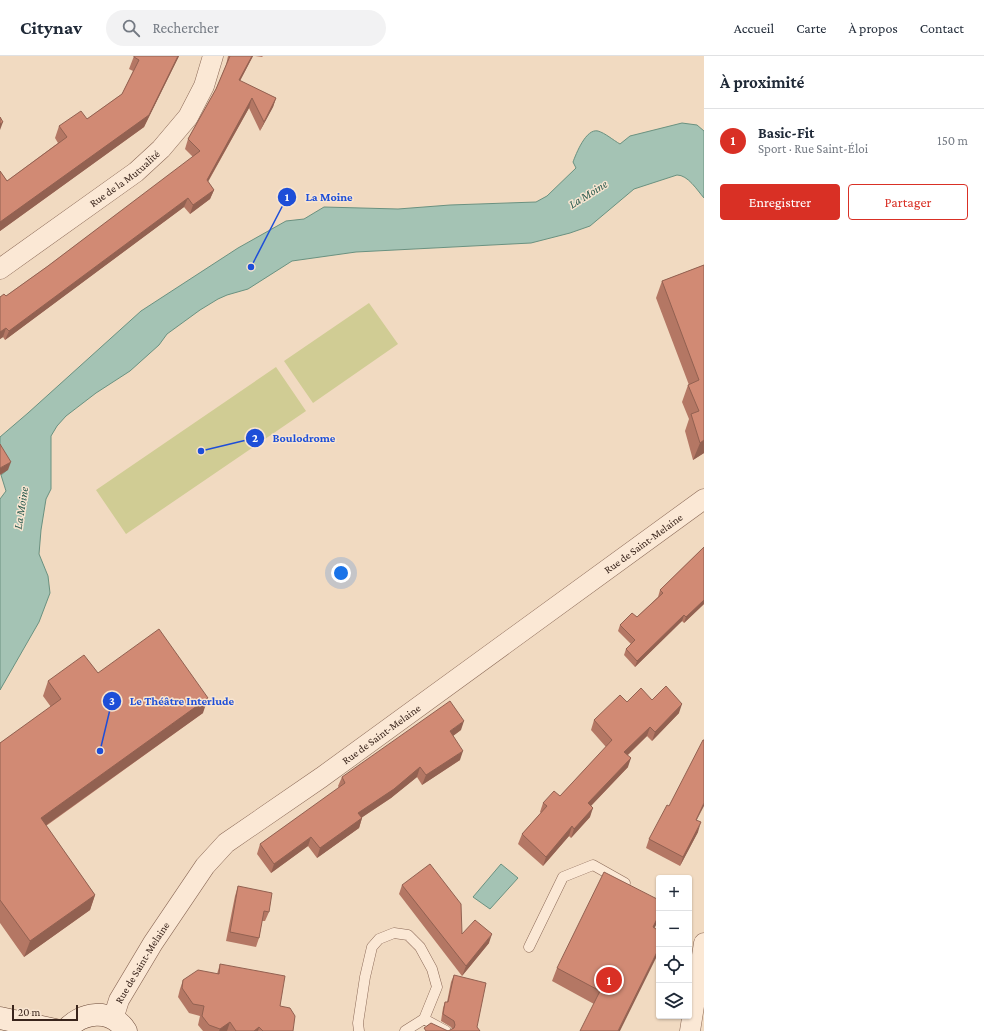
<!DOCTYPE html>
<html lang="fr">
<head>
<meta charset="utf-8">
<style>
  body { margin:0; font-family:"Crimson Pro",serif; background:#f2f2f3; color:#1f2937 }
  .controls { position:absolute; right:12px; bottom:12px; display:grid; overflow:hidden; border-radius:4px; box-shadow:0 1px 3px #0004 }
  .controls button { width:36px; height:36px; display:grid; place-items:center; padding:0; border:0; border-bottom:1px solid #e0e1e3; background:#fff; color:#1f2937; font:20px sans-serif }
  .scale { position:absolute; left:12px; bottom:10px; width:66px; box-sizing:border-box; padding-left:4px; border:2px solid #3a251c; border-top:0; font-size:11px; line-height:14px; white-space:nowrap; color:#3a251c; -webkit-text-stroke:3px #f8e5d1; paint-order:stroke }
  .you { position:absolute; left:341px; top:517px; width:14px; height:14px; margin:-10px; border:3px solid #fff; border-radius:50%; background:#1a73e8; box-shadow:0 0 0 6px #1a73e833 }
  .badge { display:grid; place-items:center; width:26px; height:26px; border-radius:50%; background:#d93025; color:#fff; font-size:13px; font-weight:700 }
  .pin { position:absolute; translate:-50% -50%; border:2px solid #fff; box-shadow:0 1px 4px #0006 }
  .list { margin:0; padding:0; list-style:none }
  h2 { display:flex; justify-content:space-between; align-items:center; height:52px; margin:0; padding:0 16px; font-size:17px }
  h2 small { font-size:13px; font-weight:400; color:#747a83 }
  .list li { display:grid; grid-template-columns:26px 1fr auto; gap:12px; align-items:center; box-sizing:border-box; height:64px; padding:0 16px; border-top:1px solid #e0e1e3 }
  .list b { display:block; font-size:15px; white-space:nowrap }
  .list p { margin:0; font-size:13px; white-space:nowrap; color:#747a83 }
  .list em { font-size:13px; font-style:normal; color:#747a83 }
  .actions { display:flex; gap:8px; padding:12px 16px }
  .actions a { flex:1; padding:9px 0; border:1px solid #d93025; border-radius:4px; text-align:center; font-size:14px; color:#d93025 }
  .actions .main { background:#d93025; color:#fff }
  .icon { flex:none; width:22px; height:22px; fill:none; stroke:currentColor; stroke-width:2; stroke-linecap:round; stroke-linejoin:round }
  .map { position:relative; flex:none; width:704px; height:975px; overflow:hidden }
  header { display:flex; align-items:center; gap:24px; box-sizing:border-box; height:56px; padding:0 20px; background:#fff; border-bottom:1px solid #e0e1e3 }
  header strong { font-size:19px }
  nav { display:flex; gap:22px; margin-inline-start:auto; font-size:14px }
  .search { width:280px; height:36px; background:#f2f2f3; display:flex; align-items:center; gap:10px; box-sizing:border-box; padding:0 14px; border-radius:22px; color:#747a83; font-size:15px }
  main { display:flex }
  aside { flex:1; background:#fff }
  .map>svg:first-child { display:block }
  .green { fill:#d0cc94 }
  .water { fill:#a4c3b4; stroke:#6a9180 }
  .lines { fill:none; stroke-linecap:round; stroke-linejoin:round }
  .lane-casing { stroke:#8b6957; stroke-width:11 }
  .street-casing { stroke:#8b6957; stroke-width:21 }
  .secondary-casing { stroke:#6d4b3a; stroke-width:23 }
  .lane { stroke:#fbe8d5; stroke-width:10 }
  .street { stroke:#fbe8d5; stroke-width:20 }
  .secondary { stroke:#fbe8d5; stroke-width:22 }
  .wall { fill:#b47764 }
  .shaded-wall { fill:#926151 }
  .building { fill:#d18a74; stroke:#926151 }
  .labels { text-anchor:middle; stroke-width:3; stroke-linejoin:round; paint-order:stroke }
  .street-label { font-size:11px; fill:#3a251c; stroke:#f8e5d1 }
  .water-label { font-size:12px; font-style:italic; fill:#2b5b4f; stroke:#f8e5d1 }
  .leader { fill:none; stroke:#1d4ed8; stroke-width:1.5 }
  .callout-dot { fill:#1d4ed8; stroke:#f8e5d1; stroke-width:1.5 }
  .mark-label { font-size:12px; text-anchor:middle; font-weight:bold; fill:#fff }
  .callout-label { font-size:12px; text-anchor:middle; font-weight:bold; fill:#1d4ed8; stroke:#f8e5d1; stroke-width:3; stroke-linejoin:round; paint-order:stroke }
</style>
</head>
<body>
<header>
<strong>Citynav</strong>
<div class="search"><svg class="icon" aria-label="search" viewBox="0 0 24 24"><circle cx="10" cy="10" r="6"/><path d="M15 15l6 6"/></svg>Rechercher</div>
<nav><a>Accueil</a><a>Carte</a><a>À propos</a><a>Contact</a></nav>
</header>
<main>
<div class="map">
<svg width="704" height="975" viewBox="0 0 704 975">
  <rect width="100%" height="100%" fill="#f1dac1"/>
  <path class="green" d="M369 247 398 288 313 347 284 305Z
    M276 311 306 355 126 478 96 434Z"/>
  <path class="water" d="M682 67 697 69 704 75V142C697 134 688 119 677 119L634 133 590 170 570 177 531 187 356 196 292 205 248 233 227 239 218 243 200 254 167 278 159 289 130 315 96 337 66 360 57 370 51 380V433L46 443 41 474 39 498 48 520 50 537 39 566 0 634V443L6 435 1 419 7 414 0 401V381L28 357 141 255 238 192 286 165 304 163 324 151 398 153 450 149 536 146 547 140 576 112 573 106C576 98 586 72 598 75 605 77 613 84 620 88L630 80Z
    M501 808 518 822 490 853 473 841Z"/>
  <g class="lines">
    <defs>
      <path id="lane" d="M529 891 563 821 593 809 625 827
        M359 975 358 967 365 921 372 891 379 883 394 877 408 879 420 891 432 913 437 931 424 963
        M405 975 424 963 446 975"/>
      <g id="street">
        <path id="s1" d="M0 213 136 116 161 93 188 61 204 30 213 0"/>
        <path id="s2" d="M113 963 119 944 153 887 205 810 226 787 322 721 704 443"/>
        <path d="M690 975 704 887"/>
      </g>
      <path id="secondary" d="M0 962 60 975
        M65 975C81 956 111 951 126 975"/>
    </defs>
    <use href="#lane" class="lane-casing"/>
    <use href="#street" class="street-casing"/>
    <use href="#secondary" class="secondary-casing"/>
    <use href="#lane" class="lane"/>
    <use href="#street" class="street"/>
    <use href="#secondary" class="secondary"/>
  </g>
  <path class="wall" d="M134 0H179L144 71 0 175V115L7 125 58 87 55 82 59 70 87 63 122 38 133 15 129 13Z
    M228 0H253L240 25 276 42 273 51 260 75 249 52 208 126 214 134 210 143 190 158 184 151 5 284 3 281 0 283V241L6 240 48 210 193 101 185 93 188 83 216 33 226 9Z
    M255 0H263L262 1Z
    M704 209V397L693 404 685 375 689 363 682 346 688 329H689L656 242 662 225Z
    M704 491V548L684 567 682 565 635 611 624 599 626 593 631 588 618 575 620 569 637 561 658 541 660 534Z
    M98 617 203 657 46 770 95 839 90 854 24 901 0 867V687L51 651 43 640 48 625Z
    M652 644 679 657 652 685 647 680 628 699V711L591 750 590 761 571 782 569 780 543 810 518 788 522 778 541 757 540 756 543 747 560 740 606 691 591 674 594 664Z
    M461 674 453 680 460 704 422 729 417 721 391 742 361 762H362L359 772 317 802 308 790 271 817 257 798 260 788 339 732 338 730 342 721Z
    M697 764 698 776 680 810 646 792 649 783Z
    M402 829 462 878 489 887 462 920 399 838Z
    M238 830 269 856 265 865H262L259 882 256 891 226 885 235 840Z
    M659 844V863L654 872 594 948 552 925 557 912Z
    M220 908 280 950 293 975H203L198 969 200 960 189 957 178 941 180 933 183 924 217 918Z
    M454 919 477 971 452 973 451 971 441 965 443 952 445 946H447L451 926Z"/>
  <path class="shaded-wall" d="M178 0H179L144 71 0 175V166Z
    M252 0H253L235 34 239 24Z
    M252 42 249 52 203 134 207 124Z
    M276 42 273 51 260 75 264 66Z
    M3 66 0 74V68Z
    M214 134 210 143 190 158 193 149Z
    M188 142 184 151 5 284 9 275Z
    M6 272 3 281 0 283V276Z
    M704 384V397L693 404 700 387Z
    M11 406 8 414 0 419V412Z
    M704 544V548L684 567 686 561Z
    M684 559 682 565 635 611 637 605Z
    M208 642 203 657 35 777 41 762Z
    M682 648 679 657 652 685 655 676Z
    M464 665 461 674 446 685 450 675Z
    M650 671 647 680 621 705 624 696Z
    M463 695 460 704 422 729 426 719Z
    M631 702 628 711 585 756 588 747Z
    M420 711 417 721 391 742 355 766 358 757Z
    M704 747V750L692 773 696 764Z
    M593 752 590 761 571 782 574 773Z
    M362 762 359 772 317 802 320 792Z
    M701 766 698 776 680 810 683 801Z
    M572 770 569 780 543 810 546 801Z
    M311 781 308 790 271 817 274 808Z
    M95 839 90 854 24 901 30 885Z
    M659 859V863L648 885 653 871Z
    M492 878 489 887 462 920 466 910Z
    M659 892V896L620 975H618Z
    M230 966 227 975H219L220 973Z
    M259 971 258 975H254Z"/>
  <path class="building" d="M134 0H178L149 59 0 166V115L7 125 67 81 59 70 81 55 87 63 122 38 139 4 134 1Z
    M230 0H252L239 24 276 42 264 66 252 42 207 124 214 134 193 149 188 142 9 275 6 272 0 276V241L4 238 6 240 48 210 200 95 188 83 216 33Z
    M0 61 3 66 0 68Z
    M704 209V384L700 387 691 358 699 355 688 329 699 324 662 225Z
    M0 388 11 406 0 412Z
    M704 491V544L686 561 684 559 637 605 626 593 635 584 620 569 632 557 637 561 663 537 660 534Z
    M159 573 208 642 41 762 95 839 30 885 0 844V687L61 643 48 625 84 599 98 617Z
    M666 630 682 648 655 676 650 671 624 696 631 702 588 747 593 752 574 773 572 770 546 801 522 778 547 750 543 747 554 735 560 740 612 684 594 664 620 639 627 646 641 632 652 644Z
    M450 645 464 665 450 675 463 695 426 719 420 711 394 733 358 757 362 762 320 792 311 781 274 808 260 788 345 727 342 721Z
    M703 684H704V747L696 764 701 766 683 801 649 783 667 749 669 750Z
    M430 808 461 848 462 878 475 864 492 878 466 910 402 829Z
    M604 816 659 844V859L653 871 659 875V892L618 975H580L600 935 557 912Z
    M238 830 272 837 269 856 264 855 259 882 230 876Z
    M220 908 285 920 280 950 290 952 295 960 293 975H263L259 971 254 975H236L230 966 220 973 209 969 202 960 204 950 193 948 182 932 183 924 198 914 219 918Z
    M454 919 486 927 477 971 480 975H448L454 972 455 969 454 965 443 958 445 946H448Z
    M431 967 448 975H426L424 972Z"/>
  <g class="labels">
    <g class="street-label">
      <text dy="4" stroke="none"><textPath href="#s1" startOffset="154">Rue de la Mutualité</textPath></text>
      <text dy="4" stroke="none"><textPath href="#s2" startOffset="724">Rue de Saint-Melaine</textPath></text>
      <text dy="4" stroke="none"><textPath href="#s2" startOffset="400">Rue de Saint-Melaine</textPath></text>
      <text dy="4" stroke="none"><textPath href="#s2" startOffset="64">Rue de Saint-Melaine</textPath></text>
    </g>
    <g class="water-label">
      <text transform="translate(588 138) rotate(-32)" y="4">La Moine</text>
      <text transform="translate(21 452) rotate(-81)" y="4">La Moine</text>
    </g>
  </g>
  <path class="leader" d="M251 211L287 141M201 395L255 382M100 695L112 645"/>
  <g class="callout-dot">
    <circle cx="251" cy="211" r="4"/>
    <circle cx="201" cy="395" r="4"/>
    <circle cx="100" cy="695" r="4"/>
    <circle cx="287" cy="141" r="10"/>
    <circle cx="255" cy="382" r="10"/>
    <circle cx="112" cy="645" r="10"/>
  </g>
  <g class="mark-label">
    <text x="287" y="145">1</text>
    <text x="255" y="386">2</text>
    <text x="112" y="649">3</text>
  </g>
  <g class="callout-label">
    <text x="329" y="145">La Moine</text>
    <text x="304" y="386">Boulodrome</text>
    <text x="182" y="649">Le Théâtre Interlude</text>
  </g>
</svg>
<div class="controls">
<button>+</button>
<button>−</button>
<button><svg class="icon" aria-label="locate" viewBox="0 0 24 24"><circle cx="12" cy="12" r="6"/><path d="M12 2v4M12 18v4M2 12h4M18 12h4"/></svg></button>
<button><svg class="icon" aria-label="layers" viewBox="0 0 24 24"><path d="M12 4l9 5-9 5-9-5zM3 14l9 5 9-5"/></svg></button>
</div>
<div class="scale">20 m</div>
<div class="you"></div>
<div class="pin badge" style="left:609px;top:924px">1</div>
</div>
<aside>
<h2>À proximité<small></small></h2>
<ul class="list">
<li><span class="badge">1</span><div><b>Basic-Fit</b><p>Sport · Rue Saint-Éloi</p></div><em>150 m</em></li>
</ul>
<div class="actions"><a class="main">Enregistrer</a><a>Partager</a></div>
</aside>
</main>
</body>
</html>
